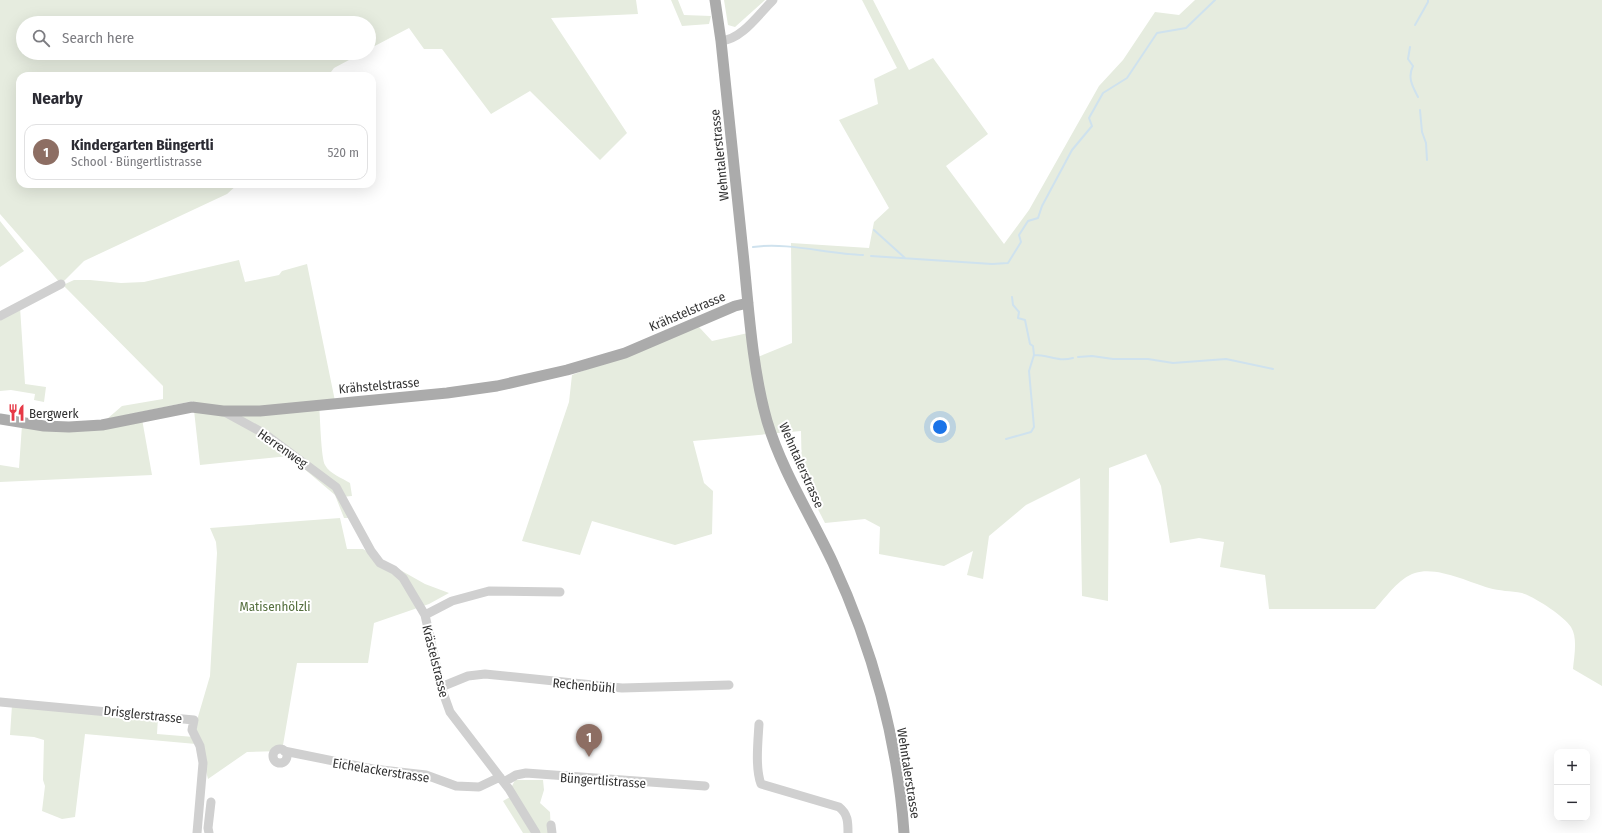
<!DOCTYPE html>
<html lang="en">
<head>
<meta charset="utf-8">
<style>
  body { margin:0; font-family:"Fira Sans Condensed",sans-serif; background:#f2f2f3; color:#2b2b33 }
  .controls { position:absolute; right:12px; bottom:12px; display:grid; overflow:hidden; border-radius:8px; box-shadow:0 4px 16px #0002 }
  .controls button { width:36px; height:36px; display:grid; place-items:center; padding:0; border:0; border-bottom:1px solid #e1e1e2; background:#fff; color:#2b2b33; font:20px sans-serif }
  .you { position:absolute; left:940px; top:427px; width:14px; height:14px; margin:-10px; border:3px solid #fff; border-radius:50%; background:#1a73e8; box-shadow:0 0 0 6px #1a73e833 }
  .badge { display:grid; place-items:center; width:26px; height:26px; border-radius:50%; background:#b45309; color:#fff; font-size:13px; font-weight:700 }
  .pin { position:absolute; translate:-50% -33px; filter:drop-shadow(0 1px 2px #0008) }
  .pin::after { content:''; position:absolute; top:21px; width:14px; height:12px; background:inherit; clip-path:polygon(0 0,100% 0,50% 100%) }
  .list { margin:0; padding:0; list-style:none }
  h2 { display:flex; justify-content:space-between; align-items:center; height:52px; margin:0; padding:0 16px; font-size:17px }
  h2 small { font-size:13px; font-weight:400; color:#7c7c81 }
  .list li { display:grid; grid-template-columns:26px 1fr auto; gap:12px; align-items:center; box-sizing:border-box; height:56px; margin:0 8px 8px; padding:0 8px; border:1px solid #e1e1e2; border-radius:12px }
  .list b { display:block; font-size:15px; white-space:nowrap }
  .list p { margin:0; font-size:13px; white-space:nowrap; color:#7c7c81 }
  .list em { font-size:13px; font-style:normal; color:#7c7c81 }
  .icon { flex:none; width:22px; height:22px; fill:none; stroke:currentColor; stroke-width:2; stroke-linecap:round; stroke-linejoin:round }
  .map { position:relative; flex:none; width:1602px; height:833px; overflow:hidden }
  .search { position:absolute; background:#fff; box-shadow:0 4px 16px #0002; left:16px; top:16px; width:360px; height:44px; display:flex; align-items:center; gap:10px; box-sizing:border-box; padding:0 14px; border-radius:22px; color:#7c7c81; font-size:15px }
  .panel { position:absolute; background:#fff; box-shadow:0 4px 16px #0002; left:16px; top:72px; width:360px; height:116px; border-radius:12px }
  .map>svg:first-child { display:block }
  .green { fill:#e6ecdf }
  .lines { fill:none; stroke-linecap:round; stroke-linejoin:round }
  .stream { stroke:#cfe2ee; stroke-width:2 }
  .minor { stroke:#d0d0d0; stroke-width:9 }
  .major { stroke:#ababab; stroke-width:11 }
  .labels { text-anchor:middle; stroke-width:4; stroke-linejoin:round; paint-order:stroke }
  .street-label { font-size:13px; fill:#333; stroke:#fff }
  .poi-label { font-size:13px; fill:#333; stroke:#fff; text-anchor:start }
  .park-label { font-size:13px; fill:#56703f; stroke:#fff }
</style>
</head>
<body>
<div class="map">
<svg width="1602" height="833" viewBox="0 0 1602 833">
  <rect width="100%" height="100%" fill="#fff"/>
  <path class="green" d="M0 0H636L638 14 551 18 627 133 600 160 530 91 491 114 442 49H424L409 28 369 49V23H23V53H362L334 68 328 76H20V184H238L227 194 84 261 61 284 0 214Z
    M671 0H678L684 15 711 16 709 24 682 26Z
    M724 0H765L735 27 728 25Z
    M862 0H873L909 70 933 58 988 134 946 166 1004 244 1029 210 1099 86 1123 60 1155 12 1179 15 1195 0H1602V686L1573 669C1574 657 1578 638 1571 627 1564 616 1535 597 1522 593 1511 591 1499 591 1489 588 1468 582 1437 566 1415 573 1399 578 1387 596 1375 609H1269L1265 575 1220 567 1224 542 1199 538 1170 543 1161 486 1146 454 1109 468 1108 601 1082 596 1080 478 1026 505 989 536 983 579 967 575 973 551 944 566 879 554 880 527 865 519 825 523 802 478 801 431 693 441 704 483 713 491 712 534 675 545 592 521 580 555 522 541 569 402 572 375 699 327 712 341 748 333 753 359 792 343 791 243 869 248 874 222 889 208 839 120 878 104 874 79 897 68Z
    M0 221 24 251 0 267Z
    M239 260 245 282 279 275 282 271 307 264 335 401 319 403C320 414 321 458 325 465 330 474 342 478 350 483L352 496 341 497 351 518H344L335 495 289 456 200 465 193 401 107 419 122 406 163 399V386L63 285 74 280H90L121 283 144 282Z
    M20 307 25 384 46 387 44 402 34 400 35 394 11 390 0 391V318Z
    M142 419 152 475 0 482V465L19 468 22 425Z
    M340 518 347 549H363L425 584 449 593 429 604 374 623 368 663H297L282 751 247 752 208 779 195 727 210 676 217 553 216 542 210 528Z
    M12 705 158 717 157 734 194 737 196 744 85 734 75 817 62 819 42 811 45 786 43 780 44 740 34 737 10 735Z
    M515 780H543L544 790 540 803 550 812 551 833H539L511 788Z
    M510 797 531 833H523L503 801Z"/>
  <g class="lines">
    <path class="stream" d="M1415 25 1428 2V0
      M1410 47 1408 59 1413 66C1407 78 1413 87 1418 97
      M1420 110 1422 132 1426 143 1427 160
      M874 230 905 258
      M753 247C789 242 827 254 863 255
      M871 256 992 264 1008 263 1021 242 1019 235 1028 221 1038 218 1042 206 1072 150 1092 126 1089 118 1103 93 1127 78 1157 33 1186 28 1215 0
      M1034 355C1050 355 1057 362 1073 358
      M1078 357 1092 356 1113 359H1148L1173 363 1226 359 1273 369
      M1006 439 1031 432 1034 427 1029 371 1034 355 1033 346 1030 344 1025 320 1018 318 1019 312 1013 305 1012 297"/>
    <path class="minor" d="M721 41C742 39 758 15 773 0
      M0 316 61 284
      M223 411 265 434 336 487 371 551 380 563 394 570 403 578 425 615 441 687 450 712 509 789 536 833
      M425 615 452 601 489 591 560 592
      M441 687 468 676 485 674 622 688 729 685
      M0 702 194 720 192 730 200 746 203 763 197 833
      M759 724C758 741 755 768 761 784L839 807C848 814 848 822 848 833
      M273 756a7 7 0 1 1 14 0a7 7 0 1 1-14 0Z
      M284 751 373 769 426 775 456 786 479 787 500 777
      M504 782 516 775 526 773 705 786
      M551 825 552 833
      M209 833 208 828 211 802"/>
    <path class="major" d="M715 0 721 41C729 115 736 189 744 262 749 314 753 372 767 421 782 471 811 516 833 563 872 647 898 741 904 833
      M0 419 44 426 69 427 102 425 192 407 223 411H260L447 393 497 386 567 370 625 353 735 306 748 303"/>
  </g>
  <defs>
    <symbol id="restaurant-bare" viewBox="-9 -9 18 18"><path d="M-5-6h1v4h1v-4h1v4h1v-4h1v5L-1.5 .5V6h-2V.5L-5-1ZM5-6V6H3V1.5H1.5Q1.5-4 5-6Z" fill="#e63946" stroke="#fff" stroke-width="2.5" paint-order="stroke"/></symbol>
  </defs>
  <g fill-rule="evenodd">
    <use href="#restaurant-bare" x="4" y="400" width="25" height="25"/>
  </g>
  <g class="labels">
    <g class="street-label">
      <text transform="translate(719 155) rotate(-96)" y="5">Wehntalerstrasse</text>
      <text transform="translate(687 311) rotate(-23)" y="5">Krähstelstrasse</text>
      <text transform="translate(379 385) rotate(-5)" y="5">Krähstelstrasse</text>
      <text transform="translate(283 448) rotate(35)" y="5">Herrenweg</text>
      <text transform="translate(802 465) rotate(66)" y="5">Wehntalerstrasse</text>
      <text transform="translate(436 661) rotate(76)" y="5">Krästelstrasse</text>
      <text transform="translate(584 685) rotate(5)" y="5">Rechenbühl</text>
      <text transform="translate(143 714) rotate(6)" y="5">Drisglerstrasse</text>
      <text transform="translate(381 770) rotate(9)" y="5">Eichelackerstrasse</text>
      <text transform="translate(909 773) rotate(81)" y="5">Wehntalerstrasse</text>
      <text transform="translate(603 780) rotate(4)" y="5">Büngertlistrasse</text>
    </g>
    <g class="poi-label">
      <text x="29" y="418">Bergwerk</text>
    </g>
    <g class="park-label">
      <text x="275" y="611">Matisenhölzli</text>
    </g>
  </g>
</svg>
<div class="controls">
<button>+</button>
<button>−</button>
</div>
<div class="you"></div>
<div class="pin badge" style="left:589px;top:757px;background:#8d6e63">1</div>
<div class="search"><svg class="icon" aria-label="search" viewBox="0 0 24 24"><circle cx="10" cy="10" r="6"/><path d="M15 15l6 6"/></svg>Search here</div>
<section class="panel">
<h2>Nearby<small></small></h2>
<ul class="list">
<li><span class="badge" style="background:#8d6e63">1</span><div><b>Kindergarten Büngertli</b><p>School · Büngertlistrasse</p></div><em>520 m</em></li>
</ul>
</section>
</div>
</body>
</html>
